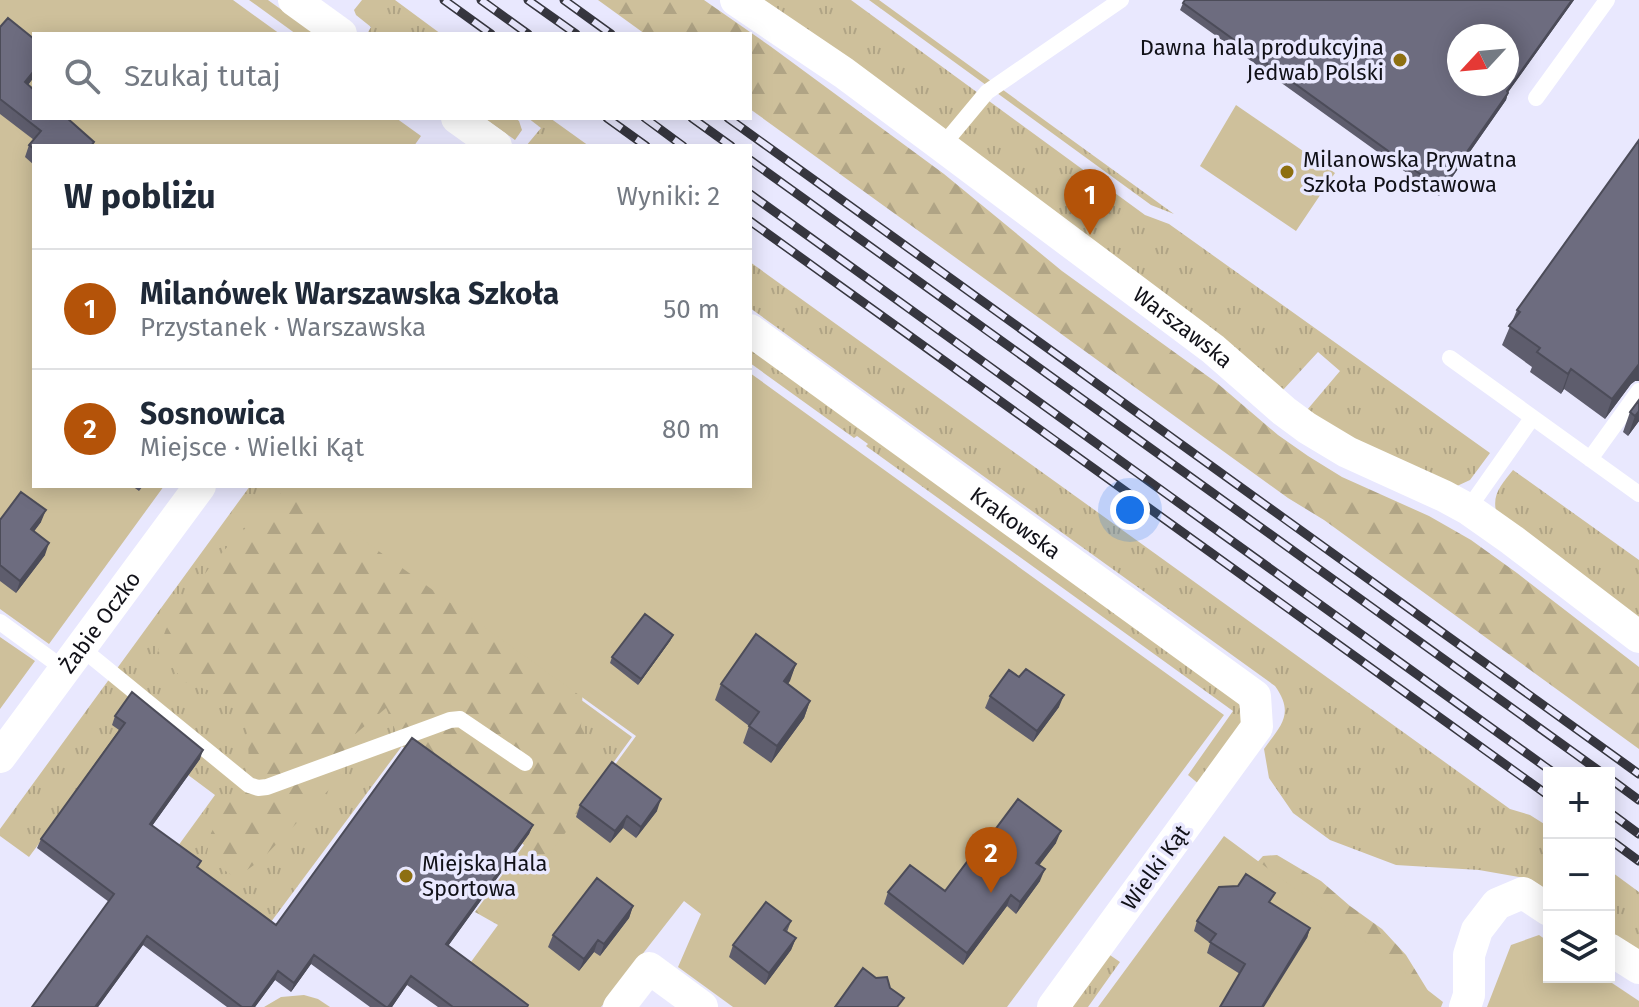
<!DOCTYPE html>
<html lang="pl">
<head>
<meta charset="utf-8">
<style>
  body { margin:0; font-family:"Fira Sans",sans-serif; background:#f6f6f7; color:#1f2937 }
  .controls { position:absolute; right:24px; bottom:24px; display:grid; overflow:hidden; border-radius:0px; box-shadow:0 4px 20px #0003 }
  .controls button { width:72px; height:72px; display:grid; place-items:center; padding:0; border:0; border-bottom:2px solid #e0e1e3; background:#fff; color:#1f2937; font:40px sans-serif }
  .compass { position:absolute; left:1447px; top:24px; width:72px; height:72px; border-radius:50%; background:#fff; box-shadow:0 4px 20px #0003; rotate:244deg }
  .you { position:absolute; left:1130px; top:510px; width:28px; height:28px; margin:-20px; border:6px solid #fff; border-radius:50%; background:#1a73e8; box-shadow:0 0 0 12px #1a73e833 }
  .badge { display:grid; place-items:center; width:52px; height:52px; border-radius:50%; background:#b45309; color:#fff; font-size:26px; font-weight:700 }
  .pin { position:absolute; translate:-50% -66px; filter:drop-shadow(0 2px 4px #0008) }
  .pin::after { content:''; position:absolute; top:42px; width:28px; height:24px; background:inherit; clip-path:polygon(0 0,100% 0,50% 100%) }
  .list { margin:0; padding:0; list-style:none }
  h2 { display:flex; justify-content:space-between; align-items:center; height:104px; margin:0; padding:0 32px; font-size:34px }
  h2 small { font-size:26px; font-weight:400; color:#747a83 }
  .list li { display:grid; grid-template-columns:52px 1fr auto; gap:24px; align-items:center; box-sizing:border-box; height:120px; padding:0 32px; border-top:2px solid #e0e1e3 }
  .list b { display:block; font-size:30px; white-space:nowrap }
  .list p { margin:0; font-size:26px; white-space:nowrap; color:#747a83 }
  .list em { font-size:26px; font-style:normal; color:#747a83 }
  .icon { flex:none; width:44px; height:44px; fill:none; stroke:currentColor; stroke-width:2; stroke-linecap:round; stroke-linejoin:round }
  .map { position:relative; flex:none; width:1639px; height:1007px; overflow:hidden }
  .search { position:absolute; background:#fff; box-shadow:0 4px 20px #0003; left:32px; top:32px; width:720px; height:88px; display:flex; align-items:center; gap:20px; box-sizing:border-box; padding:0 28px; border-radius:0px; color:#747a83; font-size:30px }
  .panel { position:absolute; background:#fff; box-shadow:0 4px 20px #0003; left:32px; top:144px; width:720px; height:344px; border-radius:0px }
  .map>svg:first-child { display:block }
  .grass { fill:url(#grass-tufts) }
  .forest { fill:url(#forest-firs) }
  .garden { fill:#cec09b }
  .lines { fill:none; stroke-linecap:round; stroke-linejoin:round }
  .lane { stroke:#fff; stroke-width:16 }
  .street { stroke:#fff; stroke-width:32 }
  .rail-casing { stroke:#36363f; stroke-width:9 }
  .rail { stroke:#e9e8fe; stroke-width:6; stroke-dasharray:18; stroke-linecap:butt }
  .wall { fill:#5e5d6d }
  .shaded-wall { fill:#4c4c59 }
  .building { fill:#6d6c7f; stroke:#4c4c59; stroke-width:2; fill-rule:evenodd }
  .poi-dot { fill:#8d6f12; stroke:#e9e8fe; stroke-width:3 }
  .labels { text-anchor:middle; stroke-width:7; stroke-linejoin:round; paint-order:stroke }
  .poi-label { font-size:22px; fill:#111118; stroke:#e9e8fe; text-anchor:start }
  .street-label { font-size:22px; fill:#111118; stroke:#e9e8fe }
</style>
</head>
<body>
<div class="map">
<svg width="1639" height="1007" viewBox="0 0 1639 1007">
  <defs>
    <pattern id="grass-tufts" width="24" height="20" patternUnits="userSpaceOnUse" patternTransform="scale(2)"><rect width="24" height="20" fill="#cec09b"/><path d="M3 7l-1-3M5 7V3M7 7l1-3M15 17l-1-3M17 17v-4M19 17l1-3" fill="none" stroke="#b0a485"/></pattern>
    <pattern id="forest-firs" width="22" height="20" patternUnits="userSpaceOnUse" patternTransform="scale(2)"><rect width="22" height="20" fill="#cec09b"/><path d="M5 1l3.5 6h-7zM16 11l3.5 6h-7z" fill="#b0a485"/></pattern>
  </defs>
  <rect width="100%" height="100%" fill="#e9e8fe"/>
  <path class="grass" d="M249 0H268L315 34H296Z
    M362 0H395L441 34H367L371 27 356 15 354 10Z
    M760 0H851L1145 215 1169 224 1490 453 1470 480 1457 486 1336 431 1307 410 1340 371 1318 352 1283 390Z
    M869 0H879L1174 214 1151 205Z
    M484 118H515L519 121 522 130 515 140Z
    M528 118H550L589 146H526L541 128Z
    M750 262 1510 809 1530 815 1549 827V891L1530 879 1479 870 1396 865 1330 840 1293 813 1269 778 1264 749C1281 725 1295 714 1275 686L750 308Z
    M750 345 1237 699 1240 706 1242 721 1200 785 1188 775 1233 711 866 446 868 444 857 436 854 438 750 363Z
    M1513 470 1639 560V620L1496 511C1492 493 1503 483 1513 470Z
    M250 486H288L632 737 546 855 402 746 262 934 170 857 215 795 125 728 29 857 0 836V829Z
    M1609 870 1639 892V951L1609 931Z
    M1107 953 1120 962 1088 1007H1067Z"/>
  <path class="forest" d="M598 0H704L770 46 944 174 1062 271 1217 383 1278 435 1308 456 1342 477 1429 516 1471 540 1517 573 1639 667V749L1324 520 1288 498 750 109V34H645Z
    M807 463 583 684 581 727 596 755 624 773 512 933 475 912 524 845 402 746 386 708 346 742 345 773 262 859 236 878 206 858 211 833 249 766 247 715 221 695 185 682 158 651 166 629 212 564 237 536 258 517 275 497 294 486H750Z
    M1277 855 1321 881 1350 906 1382 929 1406 955 1430 994 1253 867 1263 856Z"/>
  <path class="garden" d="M0 0H233L280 34H34V118H396L421 136 414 146H34V486H164L49 644 0 609Z
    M1236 105 1335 173 1296 231 1200 166Z
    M750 373 1224 715 1007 1007H733L678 967 701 914 684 901 601 1007H438L636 736 288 486H750Z
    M0 637 35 661 0 709Z
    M1224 836 1323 909 1443 1002 1441 1007H1098Z
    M1539 935 1549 942V977H1603L1639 1001V1007H1487L1511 945Z
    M304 995 318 999 330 1007H264L281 997Z"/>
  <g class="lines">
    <path class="lane" d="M1536 98 1607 0
      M942 146 987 92 1121 0
      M1450 358 1639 494
      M1590 459 1639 391
      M1468 509 1532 418
      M0 622 64 669
      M80 647 249 785 258 788 267 787 434 726 450 720 460 719 525 763"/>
    <g class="street">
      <path d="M294 0 341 34"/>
      <path id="s1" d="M736 0 844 73 942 146 1213 349 1284 411 1307 428 1347 452 1444 496 1468 509 1512 540 1639 637"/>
      <path d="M457 118 496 146"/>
      <path id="s2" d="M750 330 1255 696 1257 727 1053 1007"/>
      <path id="s3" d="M0 757 200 486"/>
      <path d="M1609 949 1639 968"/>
      <path d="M619 1007 649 968 702 1007"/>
      <path d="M1465 1007 1469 995V955L1477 930 1497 904 1523 893 1549 910"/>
    </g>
    <defs>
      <path id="rail" d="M444 0 491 34
        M481 0 528 34
        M528 0 576 34
        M564 0 611 34
        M607 118 646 146
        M645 118 683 146
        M692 118 731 146
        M728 118 1639 774
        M750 160 1602 773
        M750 194 1554 773
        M750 221 1549 796
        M1609 778 1639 800
        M1609 812 1639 834
        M1609 839 1639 861"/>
    </defs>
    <use href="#rail" class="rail-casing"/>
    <use href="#rail" class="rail"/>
  </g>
  <path class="wall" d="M1574 0 1508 92 1506 100 1439 196 1180 10 1183 3Z
    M0 27 34 39V77L28 85 67 118 34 146V165L25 157 29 145 34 140 0 114Z
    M1639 140V381H1635L1631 384 1605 419 1564 389 1561 394 1530 372 1532 367 1502 345 1517 310Z
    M1639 400V421L1628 436 1623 432 1630 412Z
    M132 486H143L139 491Z
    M0 520 41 522 34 531 45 555 16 593 0 581Z
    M673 635 670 641 638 685 610 663 612 657Z
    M796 664 788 684 810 701 804 718 771 763 743 743 749 726 715 700 721 684Z
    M990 696 1059 707 1033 742 985 708Z
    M115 716 200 759 152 826 198 868 276 925 533 825 529 834 448 946 528 1007H438L407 985 392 1007H370L311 964 291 992 275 980 255 1007H227L143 945 98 1007H32L109 902 37 848 41 839 119 730 112 725Z
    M580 805 657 811 636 838 623 828 610 843 576 817Z
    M994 831 1056 843 1039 865 1040 881 1016 914 1007 906 963 965 884 904 888 892 945 891Z
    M1271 903 1310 928 1307 938 1240 974 1207 953 1210 943 1194 931 1197 921Z
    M633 906 629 918 600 956 594 952 579 971 548 947 553 935Z
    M791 921 787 932 796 938 791 950 765 985 729 957 733 945Z"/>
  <path class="shaded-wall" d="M1572 0H1574L1504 98 1507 91Z
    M34 71V77L21 94 25 82Z
    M1508 93 1506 100 1439 196 1441 189Z
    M1639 364V381H1635L1631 384 1605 419 1612 399Z
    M1571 369 1564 389 1561 394 1568 374Z
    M1639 411V421L1628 436 1635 416Z
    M46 510 41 522 27 541 31 529Z
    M49 543 45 555 16 593 20 581Z
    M673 635 670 641 638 685 641 679Z
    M796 664 790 681 778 698 784 681Z
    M1064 695 1059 707 1033 742 1037 731Z
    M810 701 804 718 771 763 777 746Z
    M203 750 200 759 147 833 150 824Z
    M661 799 657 811 636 838 641 827Z
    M627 816 623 828 610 843 615 831Z
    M533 825 529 834 443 953 446 944Z
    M1061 831 1056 843 1032 875 1036 863Z
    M1045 869 1040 881 1016 914 1020 902Z
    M1011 895 1007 906 963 965 967 953Z
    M633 906 629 918 600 956 604 944Z
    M1310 928 1307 938 1264 1007H1262Z
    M147 936 143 945 98 1007H95Z
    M796 938 791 950 765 985 769 973Z
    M598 940 594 952 579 971 584 959Z
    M314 955 311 964 291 992 294 983Z
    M278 971 275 980 255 1007H252Z
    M411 976 407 985 392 1007H388Z"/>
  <path class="building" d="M1185 0H1572L1507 91 1508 93 1441 189 1183 3ZM1459 36H1507V84H1459Z
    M8 18 34 39V71L25 82 34 90V118H67L94 142 91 146H34V149L29 145 41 131 0 99V27Z
    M1639 140V364L1612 399 1571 369 1568 374 1537 352 1540 348 1509 326 1520 312 1517 310Z
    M1639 400V411L1635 416 1630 412Z
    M21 492 46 510 31 529 49 543 20 581 0 565V520Z
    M645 614 673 635 641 679 612 657Z
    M756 634 796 664 784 681 810 701 777 746 749 726 759 712 721 684Z
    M1026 669 1064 695 1037 731 990 696 1009 670 1019 677Z
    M132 692 203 750 150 824 201 861 197 867 276 925 412 738 533 825 446 944 528 1005 527 1007H453L411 976 388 1007H386L314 955 294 983 278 971 252 1007H242L147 936 95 1007H32L114 894 41 839 125 723 115 716Z
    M612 762 661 799 641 827 627 816 615 831 580 805Z
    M1018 799 1061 831 1036 863 1045 869 1020 902 1011 895 967 953 888 892 910 865 945 891 991 830 994 831Z
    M1246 874 1275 893 1269 902 1310 928 1262 1007H1220L1245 964 1210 942 1216 934 1197 921 1219 887 1238 886Z
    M597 878 633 906 604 944 598 940 584 959 553 935Z
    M766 902 791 921 784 930 796 938 769 973 733 945Z
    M863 968 876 978 887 977 890 988 904 998 897 1007H835Z"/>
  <g class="poi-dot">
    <circle cx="1400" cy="60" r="8"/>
    <circle cx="1287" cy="172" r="8"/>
    <circle cx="406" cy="876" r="8"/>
  </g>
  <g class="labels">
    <g class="poi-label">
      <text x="1384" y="55" text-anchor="end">Dawna hala produkcyjna<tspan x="1384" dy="25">Jedwab Polski</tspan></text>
      <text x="1303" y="167">Milanowska Prywatna<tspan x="1303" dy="25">Szkoła Podstawowa</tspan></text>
      <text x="422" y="871">Miejska Hala<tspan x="422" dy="25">Sportowa</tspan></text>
    </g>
    <g class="street-label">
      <text dy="8" stroke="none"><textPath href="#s1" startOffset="554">Warszawska</textPath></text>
      <text dy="8" stroke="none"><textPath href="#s2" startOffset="328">Krakowska</textPath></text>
      <text dy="8" stroke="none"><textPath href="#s3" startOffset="168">Żabie Oczko</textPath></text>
      <text transform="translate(1155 867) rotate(-54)" y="8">Wielki Kąt</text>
    </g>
  </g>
</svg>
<div class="controls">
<button>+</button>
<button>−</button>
<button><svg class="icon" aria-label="layers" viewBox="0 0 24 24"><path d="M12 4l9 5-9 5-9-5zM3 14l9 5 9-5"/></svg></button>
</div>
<svg class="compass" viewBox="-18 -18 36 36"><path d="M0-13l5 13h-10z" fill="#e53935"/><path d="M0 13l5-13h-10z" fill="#747a83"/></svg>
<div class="you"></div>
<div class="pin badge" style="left:1090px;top:235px">1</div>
<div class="pin badge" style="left:991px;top:893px">2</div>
<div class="search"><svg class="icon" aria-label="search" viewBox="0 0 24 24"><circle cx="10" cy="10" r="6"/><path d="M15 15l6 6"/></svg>Szukaj tutaj</div>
<section class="panel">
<h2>W pobliżu<small>Wyniki: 2</small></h2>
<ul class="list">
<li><span class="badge">1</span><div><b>Milanówek Warszawska Szkoła</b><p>Przystanek · Warszawska</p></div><em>50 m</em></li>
<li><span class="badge">2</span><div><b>Sosnowica</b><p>Miejsce · Wielki Kąt</p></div><em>80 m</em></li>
</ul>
</section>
</div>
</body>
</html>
